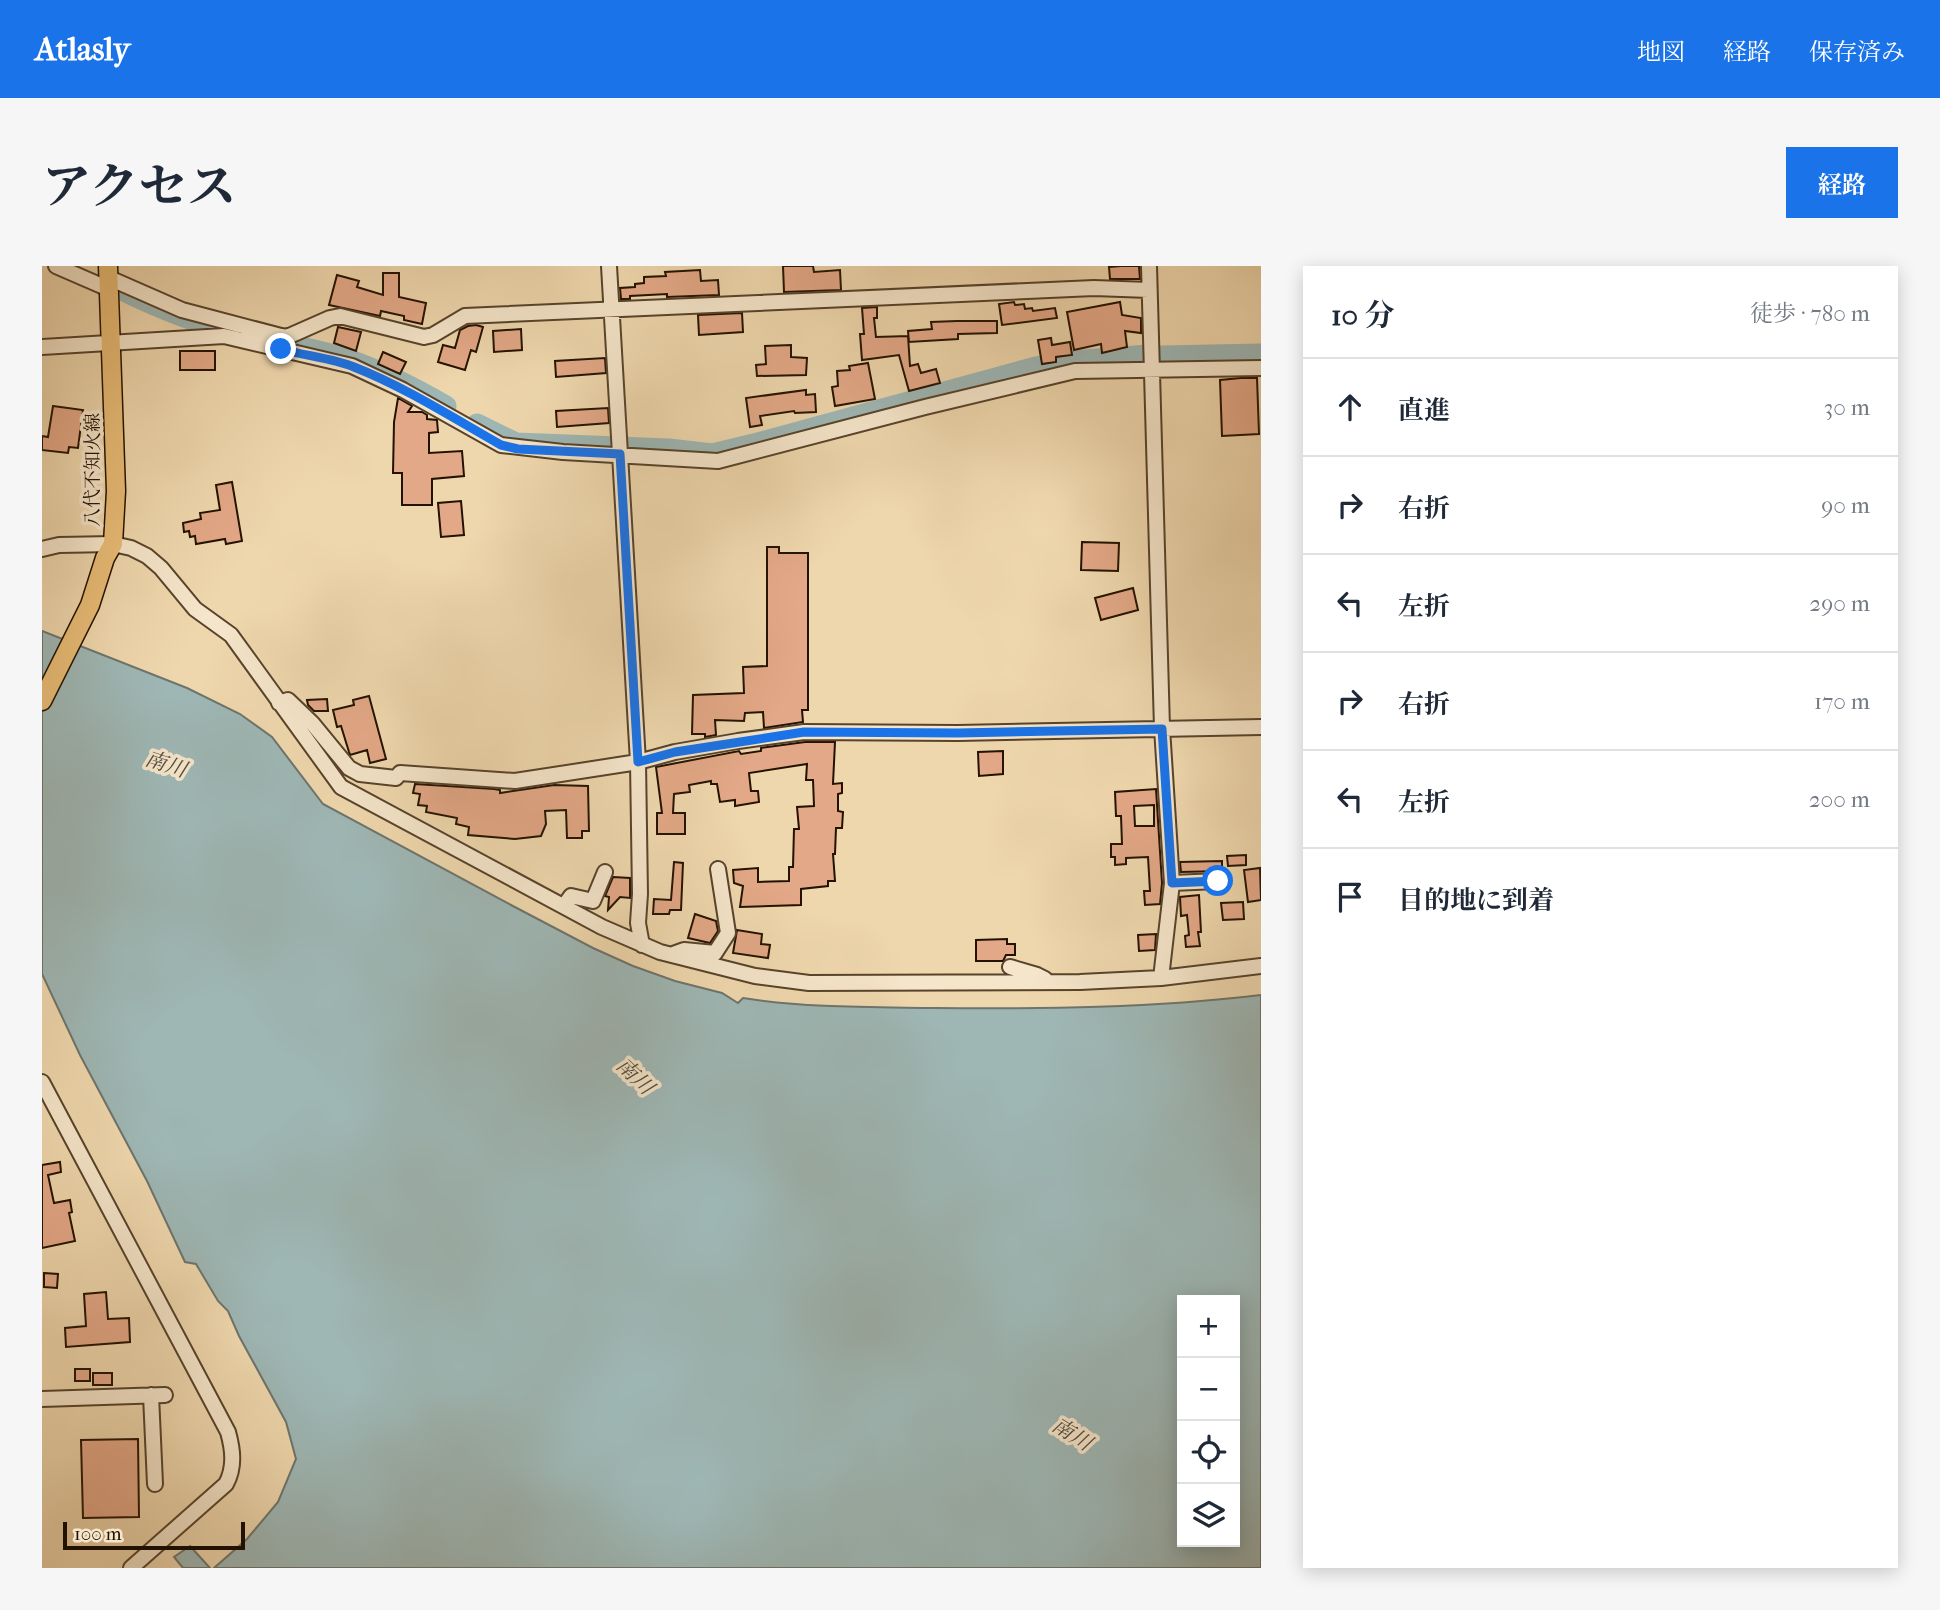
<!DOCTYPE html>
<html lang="ja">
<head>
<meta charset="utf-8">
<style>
  body { margin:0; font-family:"IM FELL French Canon","Noto Serif JP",serif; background:#f6f6f7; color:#1f2937 }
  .controls { position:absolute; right:21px; bottom:21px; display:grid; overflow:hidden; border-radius:0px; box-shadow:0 4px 18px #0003 }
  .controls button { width:63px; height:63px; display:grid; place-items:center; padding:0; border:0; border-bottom:2px solid #e0e1e3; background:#fff; color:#1f2937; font:35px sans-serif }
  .scale { position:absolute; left:21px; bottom:18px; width:182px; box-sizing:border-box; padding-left:7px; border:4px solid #241200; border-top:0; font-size:19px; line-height:24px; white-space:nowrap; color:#241200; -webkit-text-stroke:5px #f5e5ca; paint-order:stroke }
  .stop { position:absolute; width:21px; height:21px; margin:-16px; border:5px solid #1a73e8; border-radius:50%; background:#fff }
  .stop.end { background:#1a73e8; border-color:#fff; box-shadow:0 2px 7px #0008 }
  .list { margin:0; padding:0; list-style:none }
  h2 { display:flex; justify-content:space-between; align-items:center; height:91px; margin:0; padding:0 28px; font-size:30px }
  h2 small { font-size:23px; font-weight:400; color:#747a83 }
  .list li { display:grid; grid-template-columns:46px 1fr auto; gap:21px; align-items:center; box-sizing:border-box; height:98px; padding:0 28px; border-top:2px solid #e0e1e3 }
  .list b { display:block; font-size:26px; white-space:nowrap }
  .list em { font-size:23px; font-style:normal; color:#747a83 }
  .icon { flex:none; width:38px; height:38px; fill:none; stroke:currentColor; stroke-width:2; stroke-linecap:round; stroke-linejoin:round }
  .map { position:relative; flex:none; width:1219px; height:1302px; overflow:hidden; border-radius:0px }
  header { display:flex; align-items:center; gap:42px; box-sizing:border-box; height:98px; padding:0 35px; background:#1a73e8; color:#fff }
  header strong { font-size:33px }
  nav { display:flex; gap:38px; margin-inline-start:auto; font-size:24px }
  .intro { display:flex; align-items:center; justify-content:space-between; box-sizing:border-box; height:168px; padding:0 42px }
  h1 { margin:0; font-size:49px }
  .button { padding:18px 32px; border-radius:0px; background:#1a73e8; color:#fff; font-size:24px; font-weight:700 }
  main { display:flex; gap:42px; padding:0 42px }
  aside { flex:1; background:#fff; border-radius:0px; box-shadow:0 4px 18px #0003 }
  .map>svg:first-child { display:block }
  .water { fill:#9eb7b5; stroke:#6d756d; stroke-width:2; fill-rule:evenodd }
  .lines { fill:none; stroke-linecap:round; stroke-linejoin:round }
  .river { stroke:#9eb7b5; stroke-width:21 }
  .building { fill:#e3a887; stroke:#241200; stroke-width:2; fill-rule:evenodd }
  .minor-casing { stroke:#57432b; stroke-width:18 }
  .major-casing { stroke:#241200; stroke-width:21 }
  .minor { stroke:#f5e5ca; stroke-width:14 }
  .major { stroke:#e8bc76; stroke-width:18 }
  .route { stroke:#1a73e8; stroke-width:9 }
  .labels { text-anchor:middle; stroke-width:7; stroke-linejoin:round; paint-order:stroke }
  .street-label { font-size:19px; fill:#241200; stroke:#f5e5ca }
  .water-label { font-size:21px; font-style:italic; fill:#4f4c3f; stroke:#f5e5ca }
</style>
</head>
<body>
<header>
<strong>Atlasly</strong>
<nav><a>地図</a><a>経路</a><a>保存済み</a></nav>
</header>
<div class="intro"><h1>アクセス</h1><a class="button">経路</a></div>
<main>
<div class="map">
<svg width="1219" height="1302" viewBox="0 0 1219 1302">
  <rect width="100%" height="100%" fill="#efd7ad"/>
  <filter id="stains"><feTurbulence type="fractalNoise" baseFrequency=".00286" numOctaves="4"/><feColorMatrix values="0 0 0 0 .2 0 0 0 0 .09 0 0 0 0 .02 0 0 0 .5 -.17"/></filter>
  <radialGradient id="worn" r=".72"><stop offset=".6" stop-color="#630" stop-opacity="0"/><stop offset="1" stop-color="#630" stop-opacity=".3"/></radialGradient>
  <path class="water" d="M0 365 145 422 198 448 230 471 281 538 469 639 551 682 591 700 633 715 680 727 696 737 701 732C765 742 829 741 893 742 1002 743 1111 742 1219 729V1302H172L205 1273 236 1236 254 1193 244 1156 197 1070 186 1045 176 1035 154 998 143 996 105 915 38 789 0 708ZM1140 1034H1193V1276H1140Z
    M148 1280 168 1302H141L132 1291Z"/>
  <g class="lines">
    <path class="river" d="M78 23C116 42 157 58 198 68 233 76 268 81 302 92 338 104 371 121 404 140
      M1120 90 1219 88
      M435 158 474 177 627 183 670 188 716 177 994 101 1042 94 1106 89"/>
  </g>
  <path class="building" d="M741 0H771L772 6 798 4 799 24 742 26Z
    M1079 0H1097L1098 13H1068L1067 1Z
    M658 4 659 15 676 14 677 29 625 31V28L588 30V33H579L578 22 593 21V18L602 17V11L624 10 623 6Z
    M341 7H357V31L384 37 380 58 362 54V50L339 45 338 50 287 39 295 9 317 15 315 21 341 29Z
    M972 36 973 39 982 38 983 43 990 42 991 45 1013 42 1015 52 960 59 957 38Z
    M1078 36 1080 49 1099 52V67L1083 65 1085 81 1060 87 1059 78 1032 84 1025 46Z
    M835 41V52H832L834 71 866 70 868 100 876 98 879 107 894 103 898 117 867 125 857 89 820 94 818 68H822L820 42Z
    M700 47 701 66 657 69 656 49Z
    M915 55H955V67L916 68V73L867 76 866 65 890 63 889 56Z
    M434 59 441 61 434 86 429 84 423 104 396 96 401 79 413 82 418 64 426 60Z
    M296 61 319 66 314 85 292 77Z
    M479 63 480 84 452 86 451 65Z
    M1009 72 1010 79 1028 76 1030 89 1014 91V96L1000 98 996 74Z
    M749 79V91L765 92 764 109 715 110 714 99 724 98 723 80Z
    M138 85H173V104H138Z
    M341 86 364 96 358 108 336 98Z
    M563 92 564 107 514 111 513 95Z
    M826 97 833 133 793 140 790 121 796 120 795 105 808 104 807 100Z
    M1199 112H1215L1217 168 1180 170 1178 114Z
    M764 124V129L773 128 774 146 753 147 752 145 718 150 720 159 708 161 704 132Z
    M356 132 370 140 366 146H380L385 149V153L395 154 396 166 387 167V187L420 185 422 210 390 213V239H360V207H351L352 156Z
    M11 140 41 144 36 182 27 181 26 187 0 184V170L6 171Z
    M566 142 567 157 515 161 514 145Z
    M190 216 200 275 184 278 183 273 154 278 153 270 148 271 147 265 142 266 141 257 159 253 158 247 178 244 174 219Z
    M419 235 422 269 399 271 396 237Z
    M1040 276 1077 277 1076 305 1039 304Z
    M725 281H737V287H766V444H760L761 456 722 462 721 446 703 447 702 455 673 454 674 469 663 471V468H650L651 429 702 427 701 401 725 400Z
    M1091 322 1096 344 1059 354 1053 332Z
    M327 430 344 493 328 497 325 484 308 489 307 486 299 460 295 461 291 444 312 439 311 434Z
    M285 433 286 445H272L266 439 265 434Z
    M763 476H793L791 518 800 517V527L796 528V545L801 546 800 562H794L793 588H791L793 615H786V620L759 623V639L698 641 701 620 692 617 691 604 716 602V616L747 615V601H751L752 563H757L755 541 772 540 771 514H764L765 498 707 507 709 525H716L717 536 693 540V534L678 536 675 518H669V515L647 519 648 526 632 528 631 547H643V568H615V547H620L614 501 697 485 699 488 719 485V482Z
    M961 485V508L937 510 936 486Z
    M373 518 452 523 458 524V527L512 519 546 520 547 565H540V572H525L524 544 503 545 504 558 499 570 473 573 426 569 427 561 414 558 415 552 384 546 385 540 376 539 378 528 371 527Z
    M1114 523 1120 617 1118 638 1103 639 1102 625H1108L1106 591 1084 592V598L1073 599V591H1069V578H1080L1079 550H1074L1073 526ZM1112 539V560H1093L1092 540Z
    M1204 589V599L1186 600 1185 590Z
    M1180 595V605L1139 606 1138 596Z
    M632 596 641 597 639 644H628L627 648H611L612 633 629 634Z
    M1218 602 1219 634 1206 636 1202 604Z
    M571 611 588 612V632L578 631 566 644 567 631 563 630Z
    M1157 629 1159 666H1156L1158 680 1144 681 1143 670 1147 669 1145 649 1139 650 1138 631Z
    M1201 636 1202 653 1181 654 1179 637Z
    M653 648 674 655 676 665 668 677 646 672Z
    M695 664 720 668 719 678 728 679 726 692 691 687Z
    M1114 668 1113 684 1097 685 1096 669Z
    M965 673V678H973V689H964L961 695H934V674Z
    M18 896 19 906 6 909 12 937 28 934 30 946 27 947 33 975 0 982V899Z
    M2 1007 16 1008 15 1022 2 1021Z
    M64 1026 66 1053 87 1052 88 1076 24 1081 23 1062 44 1060 42 1028Z
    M33 1103H48V1115H33Z
    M51 1107H70V1119H51Z
    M96 1173 97 1251 41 1252 39 1174Z"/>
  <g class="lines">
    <defs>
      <path id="minor" d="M14 0 67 23
        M567 0 596 496 598 628 596 657 600 679
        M1107 0 1120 462 1130 617 1119 712
        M67 12 140 44 239 70 245 71 288 52 298 50 382 71 391 69 423 50 1052 22 1107 24
        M0 81 182 70 310 100 361 124 459 179 521 186 676 195 883 141 1033 105 1219 102
        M0 283 17 279 71 278 89 282 105 290 119 302 153 343 189 369 299 521 560 661 618 686 713 710 767 717 1038 716 1119 712 1219 700
        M237 437 246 434 270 457 307 502 318 508 354 512 358 507 473 515 596 496 633 486 696 475 762 466 916 467 1219 461
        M1130 617 1176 615
        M522 640 529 630 551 635 563 606
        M631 688 642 684 673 687 686 667 676 603
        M968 701 995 709 1003 713
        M0 816 186 1166C191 1184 193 1201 184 1218L89 1302
        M109 1129 113 1218
        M0 1133 123 1129"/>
      <path id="major" d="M0 435 48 339 63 292 71 278 74 225 66 0"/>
    </defs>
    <use href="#minor" class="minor-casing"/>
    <use href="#major" class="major-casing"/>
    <use href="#minor" class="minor"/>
    <use href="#major" class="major"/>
  </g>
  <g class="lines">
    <path class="route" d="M239 83C263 90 290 92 312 101 363 121 411 152 459 179L476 183 578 188 596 496 633 486 762 466 916 467 1120 463 1130 617 1176 615"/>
  </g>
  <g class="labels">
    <g class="street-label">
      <text transform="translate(50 204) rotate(-90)" y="7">八代不知火線</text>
    </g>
    <g class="water-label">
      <text transform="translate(124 498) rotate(18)" y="7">南川</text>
      <text transform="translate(593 810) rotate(44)" y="7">南川</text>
      <text transform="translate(1030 1168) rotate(32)" y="7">南川</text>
    </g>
  </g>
  <rect width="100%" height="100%" filter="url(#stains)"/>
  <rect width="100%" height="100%" fill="url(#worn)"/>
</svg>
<div class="controls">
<button>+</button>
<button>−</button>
<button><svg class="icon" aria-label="locate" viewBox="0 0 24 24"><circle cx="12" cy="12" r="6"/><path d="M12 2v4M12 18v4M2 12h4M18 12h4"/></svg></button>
<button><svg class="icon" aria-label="layers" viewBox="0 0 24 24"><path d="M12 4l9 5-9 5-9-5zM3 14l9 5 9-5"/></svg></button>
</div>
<div class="scale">100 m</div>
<div class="stop" style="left:1176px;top:615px"></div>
<div class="stop end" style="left:239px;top:83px"></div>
</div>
<aside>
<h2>10 分<small>徒歩 · 780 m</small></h2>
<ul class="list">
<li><svg class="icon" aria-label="ahead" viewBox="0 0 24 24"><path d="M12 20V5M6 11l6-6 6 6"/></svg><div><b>直進</b></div><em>30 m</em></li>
<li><svg class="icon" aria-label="right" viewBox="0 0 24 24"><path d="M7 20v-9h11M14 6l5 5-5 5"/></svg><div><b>右折</b></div><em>90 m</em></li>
<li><svg class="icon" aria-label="left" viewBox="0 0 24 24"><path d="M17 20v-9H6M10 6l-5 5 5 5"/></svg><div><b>左折</b></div><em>290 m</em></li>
<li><svg class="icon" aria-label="right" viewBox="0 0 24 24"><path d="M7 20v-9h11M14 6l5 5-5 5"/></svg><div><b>右折</b></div><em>170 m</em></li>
<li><svg class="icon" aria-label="left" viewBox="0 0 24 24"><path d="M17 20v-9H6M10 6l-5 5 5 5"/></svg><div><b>左折</b></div><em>200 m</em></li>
<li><svg class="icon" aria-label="arrive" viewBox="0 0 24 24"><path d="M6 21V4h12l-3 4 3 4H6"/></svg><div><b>目的地に到着</b></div></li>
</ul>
</aside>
</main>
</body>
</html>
